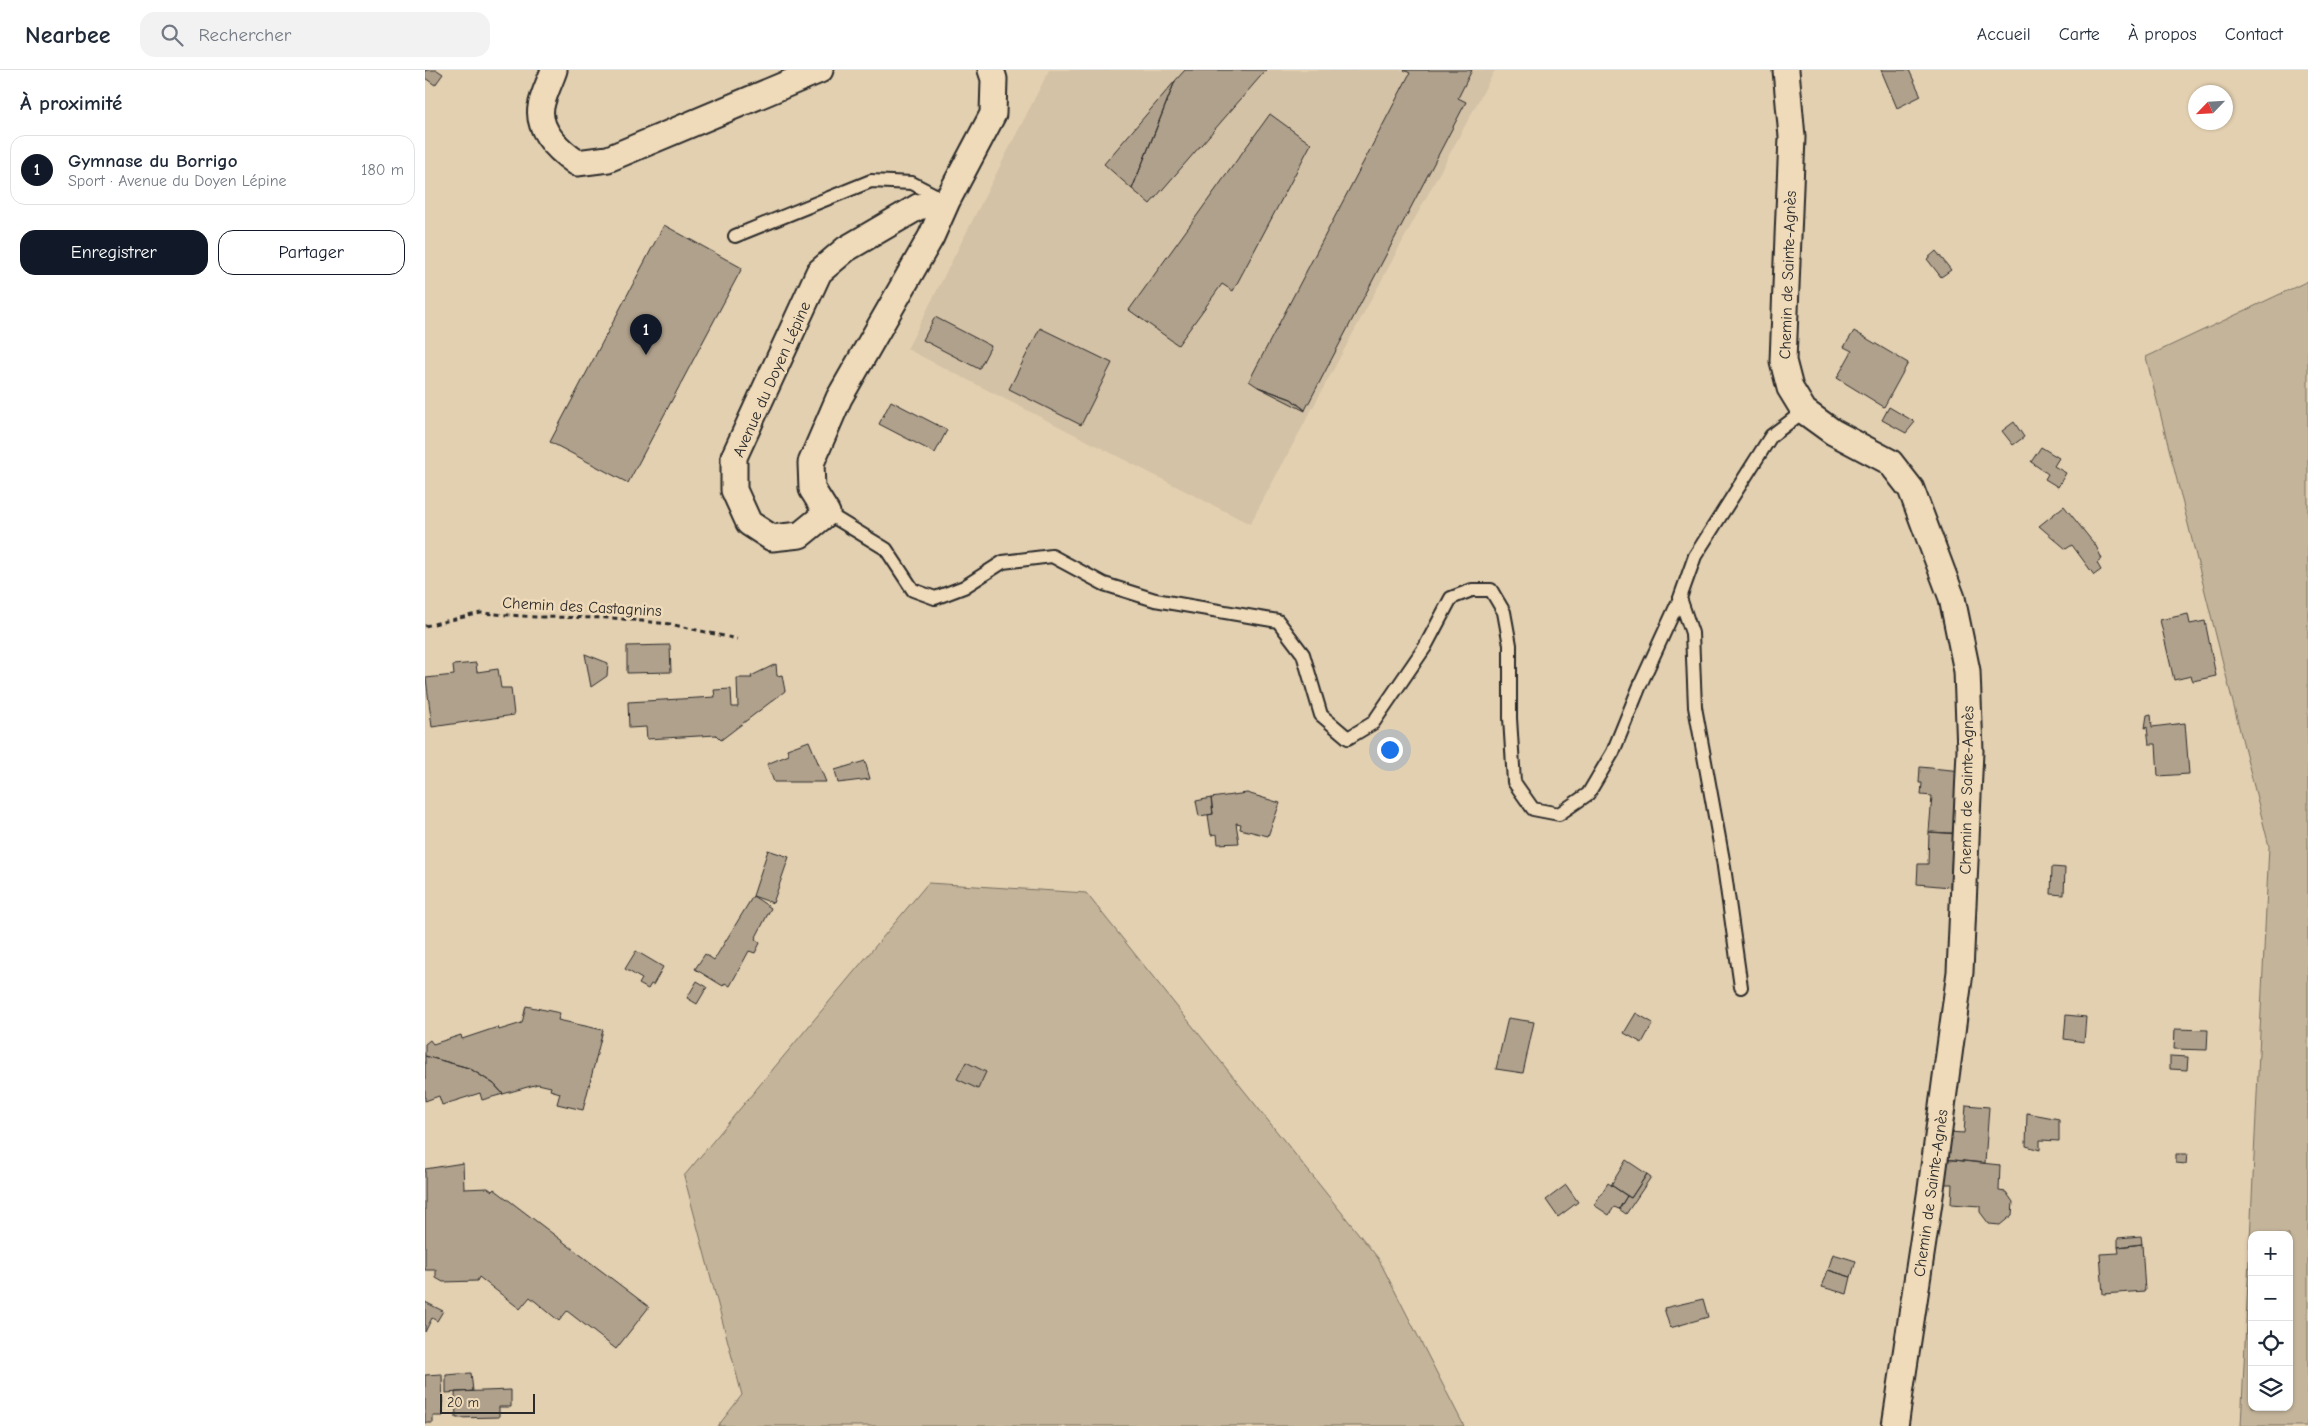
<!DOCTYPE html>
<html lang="fr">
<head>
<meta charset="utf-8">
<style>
  body { margin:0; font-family:"Comic Neue",sans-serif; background:#f2f2f3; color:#1f2937 }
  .controls { position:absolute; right:15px; bottom:15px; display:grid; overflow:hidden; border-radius:10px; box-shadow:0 1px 4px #0004 }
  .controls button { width:45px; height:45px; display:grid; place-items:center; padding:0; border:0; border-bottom:1px solid #e0e1e3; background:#fff; color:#1f2937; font:25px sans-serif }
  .compass { position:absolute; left:1763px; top:15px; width:45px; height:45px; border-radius:50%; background:#fff; box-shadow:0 1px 4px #0004; rotate:245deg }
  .scale { position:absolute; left:15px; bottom:12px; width:95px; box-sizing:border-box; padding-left:5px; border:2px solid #2b2b2b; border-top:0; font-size:14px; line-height:18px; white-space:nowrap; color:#2b2b2b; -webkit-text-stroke:4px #efdab9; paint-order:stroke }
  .you { position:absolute; left:964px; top:679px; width:18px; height:18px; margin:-12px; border:4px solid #fff; border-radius:50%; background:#1a73e8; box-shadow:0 0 0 8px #1a73e833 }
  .badge { display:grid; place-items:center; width:32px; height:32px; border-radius:50%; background:#111827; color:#fff; font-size:16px; font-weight:700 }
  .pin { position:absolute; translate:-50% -41px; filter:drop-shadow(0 1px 2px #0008) }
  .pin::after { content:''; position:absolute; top:26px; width:18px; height:15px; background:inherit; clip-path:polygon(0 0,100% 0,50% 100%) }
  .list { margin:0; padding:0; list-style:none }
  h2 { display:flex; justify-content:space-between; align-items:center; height:65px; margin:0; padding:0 20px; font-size:21px }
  h2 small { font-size:16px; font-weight:400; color:#747a83 }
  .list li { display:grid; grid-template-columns:32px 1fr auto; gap:15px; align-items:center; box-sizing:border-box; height:70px; margin:0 10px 10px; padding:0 10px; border:1px solid #e0e1e3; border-radius:15px }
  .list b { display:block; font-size:19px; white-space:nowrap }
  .list p { margin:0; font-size:16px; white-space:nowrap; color:#747a83 }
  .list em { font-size:16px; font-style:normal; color:#747a83 }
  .actions { display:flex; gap:10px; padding:15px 20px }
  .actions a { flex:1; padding:11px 0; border:1px solid #111827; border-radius:15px; text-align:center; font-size:18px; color:#111827 }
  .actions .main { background:#111827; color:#fff }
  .icon { flex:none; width:28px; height:28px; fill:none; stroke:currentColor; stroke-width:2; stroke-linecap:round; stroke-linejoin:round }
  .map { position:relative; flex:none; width:1883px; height:1356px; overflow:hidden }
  header { display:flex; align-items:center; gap:30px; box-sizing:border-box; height:70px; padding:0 25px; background:#fff; border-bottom:1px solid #e0e1e3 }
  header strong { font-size:24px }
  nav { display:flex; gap:28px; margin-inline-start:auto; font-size:18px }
  .search { width:350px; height:45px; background:#f2f2f3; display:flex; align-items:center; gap:12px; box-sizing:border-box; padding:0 18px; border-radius:15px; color:#747a83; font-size:19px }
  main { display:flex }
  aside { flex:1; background:#fff }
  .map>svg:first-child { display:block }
  .built { fill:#d4c2a6 }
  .green { fill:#c4b49a; stroke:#787062; fill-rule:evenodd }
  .building { fill:#b0a18c; stroke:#2b2b2b }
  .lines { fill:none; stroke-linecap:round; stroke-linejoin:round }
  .lane-casing { stroke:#2b2b2b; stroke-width:16 }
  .street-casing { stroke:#2b2b2b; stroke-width:29 }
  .path { stroke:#2b2b2b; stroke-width:3; stroke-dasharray:5 4; stroke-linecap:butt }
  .lane { stroke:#efdab9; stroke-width:12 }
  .street { stroke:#efdab9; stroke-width:25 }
  .labels { text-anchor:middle; stroke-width:5; stroke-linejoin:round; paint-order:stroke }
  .street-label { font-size:16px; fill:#2b2b2b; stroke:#efdab9 }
</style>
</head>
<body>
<header>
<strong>Nearbee</strong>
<div class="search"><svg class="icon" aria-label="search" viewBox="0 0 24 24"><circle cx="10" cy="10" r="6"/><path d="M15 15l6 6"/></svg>Rechercher</div>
<nav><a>Accueil</a><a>Carte</a><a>À propos</a><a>Contact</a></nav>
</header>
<main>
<aside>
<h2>À proximité<small></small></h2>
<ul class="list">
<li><span class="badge">1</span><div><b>Gymnase du Borrigo</b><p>Sport · Avenue du Doyen Lépine</p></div><em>180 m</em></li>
</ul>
<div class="actions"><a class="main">Enregistrer</a><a>Partager</a></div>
</aside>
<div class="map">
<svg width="1883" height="1356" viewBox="0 0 1883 1356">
  <rect width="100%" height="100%" fill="#e3d0b1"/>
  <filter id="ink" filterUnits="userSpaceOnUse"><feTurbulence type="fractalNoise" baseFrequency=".02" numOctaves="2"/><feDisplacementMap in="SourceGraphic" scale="10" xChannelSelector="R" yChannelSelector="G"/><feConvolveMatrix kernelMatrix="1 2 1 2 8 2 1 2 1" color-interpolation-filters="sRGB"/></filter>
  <g filter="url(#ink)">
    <path class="built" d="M624 0H1070L825 454 482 279Z"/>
    <path class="green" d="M1883 211V1356H1816L1844 776 1721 287ZM1827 1165H1864V1337H1827Z
      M503 813 661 823 953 1188 1039 1356H293L317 1325 259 1106Z"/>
    <path class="building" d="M0 0H12L18 4 10 15 0 8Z
      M760 0H841L725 134 707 119 750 11Z
      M979 0H1047L1033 28 1041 32 880 340 866 329 833 317 824 311 985 3Z
      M1456 0H1484L1496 26 1472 38Z
      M750 11 730 62 707 119 679 94Z
      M845 44 886 74 808 221 797 214 753 275 704 240Z
      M239 155 317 198 203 413 125 372Z
      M1511 181 1526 200 1516 207 1502 189Z
      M510 247 566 276 554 299 498 270Z
      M615 258 687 293 656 355 584 319Z
      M1429 261 1483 293 1459 337 1412 308 1427 281 1419 277Z
      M833 317 866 329 880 340V341Z
      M466 331 522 360 510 383 454 354Z
      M1464 337 1490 352 1481 363 1457 350Z
      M1589 352 1599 367 1588 375 1577 361Z
      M1616 377 1634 388 1629 396 1641 403 1633 417 1620 409 1623 404 1606 392Z
      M1639 436 1671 476 1677 489 1672 493 1676 500 1669 505 1647 475 1641 479 1614 456Z
      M1763 544 1765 554 1780 551 1791 606 1768 611 1766 606 1749 610 1735 550Z
      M245 575 246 602 202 603V576Z
      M160 584 183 593 182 606 166 617Z
      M51 593 52 602 73 599 76 618H86L89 645 7 657 1 608 29 605 28 595Z
      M351 594 352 606 357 605 360 621 296 670 291 665 222 669 221 657 204 658 203 632 290 627 289 620 306 619 307 637H313L312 608H327L326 606Z
      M1726 644 1727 657 1760 653 1764 704 1733 706 1731 674H1724L1722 657 1720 658 1722 645Z
      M384 671 401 712H349L342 694 364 685 362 679Z
      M440 691 445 709 413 713 410 700Z
      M1495 697 1537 701 1532 764 1504 762 1507 726 1496 725 1497 713H1494Z
      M822 723 855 733 843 766 815 759 816 754 811 753 814 773 793 774 792 764 786 765 783 745 788 744 786 728Z
      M786 728 788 744 774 746 771 731Z
      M1504 762 1528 763 1525 817 1492 814 1493 794H1503Z
      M343 780 364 787 348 833 328 826Z
      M1627 797 1640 798 1639 825 1626 824Z
      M328 826 346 838 330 869 335 873 330 883 324 881 305 916 300 913 298 916 270 899 280 884 289 890Z
      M211 881 238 897 228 915 226 914 223 919 214 914 217 909 200 899Z
      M272 911 282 917 272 934 262 928Z
      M101 936 135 943 133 950 178 960 158 1040 132 1034 135 1023 125 1020 126 1017 113 1014 78 1024 69 1014 44 998 0 986V974L5 970 8 974 36 965 37 969 73 957 74 960 97 953Z
      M1211 943 1228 953 1217 973 1199 963Z
      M1641 945 1661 947 1659 972 1639 969Z
      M1083 948 1109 952 1098 1003 1071 999Z
      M1750 959 1783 960 1782 980 1749 979Z
      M0 986 44 998 69 1014 78 1024 57 1030 55 1023 17 1035 14 1026 0 1031Z
      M1745 986 1763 987 1762 1000 1745 999Z
      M541 992 561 1002 553 1019 532 1009Z
      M1541 1035 1564 1037 1560 1093 1519 1089 1524 1062 1539 1063Z
      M1602 1043 1634 1049V1071L1615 1070V1080L1601 1076Z
      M1751 1084H1762L1761 1094 1751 1093Z
      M1519 1089 1575 1095 1574 1121 1581 1122 1588 1132 1587 1145 1575 1155 1564 1154 1555 1142V1136L1526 1134 1527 1114H1515Z
      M1201 1090 1222 1104 1206 1128 1186 1115Z
      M38 1093 39 1119 63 1118 67 1121 69 1119 224 1237 191 1279 142 1241 134 1251 105 1227 95 1239 54 1207 52 1211 18 1212 11 1208V1200H0V1099Z
      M1222 1104 1226 1107 1201 1144 1194 1139 1202 1126 1206 1128Z
      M1183 1113 1202 1126 1194 1139 1189 1137 1184 1145 1169 1135Z
      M1141 1115 1153 1132 1133 1147 1121 1130Z
      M1716 1166 1717 1174 1693 1177V1168Z
      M1717 1174 1720 1221 1678 1224 1675 1184 1694 1183 1693 1177Z
      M1408 1184 1431 1191 1426 1207 1403 1200Z
      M1403 1200 1426 1207 1422 1224 1397 1217Z
      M1278 1229 1283 1247 1245 1258 1239 1238Z
      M0 1232 18 1241 12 1251 7 1248 0 1262Z
      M46 1303 48 1321 21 1323V1305Z
      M17 1304 18 1346H8V1353H0V1305Z
      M86 1320V1337H74V1347L31 1348 30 1322Z"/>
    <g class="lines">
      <defs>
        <path id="lane" d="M310 166 446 111 487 113 518 129
          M402 443 461 479 488 520 510 528 539 517 578 492 627 486 679 514 730 530 853 551 878 584 896 645 923 668 948 653 1000 577 1026 528 1047 520H1066L1079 542 1085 575V648L1089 712 1108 739 1134 744 1163 724 1188 682 1216 613 1255 528 1270 486 1346 366 1379 341
          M1255 528 1267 563 1270 637 1298 790 1316 917"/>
        <path id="street" d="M129 0C125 12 118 25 116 37 112 61 135 81 152 93L183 89 395 0
          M1361 0 1367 67 1358 291 1365 318 1379 341 1408 362 1465 392 1486 419 1527 528 1542 601 1545 681 1535 902 1506 1119 1470 1356
          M522 131 493 137 421 179 394 202 309 387V420L324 453 347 468 375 465 402 443 387 419 386 393 414 328 506 167 522 131 568 44 569 9 566 0"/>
      </defs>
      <use href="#lane" class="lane-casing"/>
      <use href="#street" class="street-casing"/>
      <path class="path" d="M0 556 56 543 111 547 188 548 245 554 312 569"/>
      <use href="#lane" class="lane"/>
      <use href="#street" class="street"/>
    </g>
  </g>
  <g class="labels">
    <g class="street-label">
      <text transform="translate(1362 205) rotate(-88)" y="6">Chemin de Sainte-Agnès</text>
      <text transform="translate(346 309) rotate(-66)" y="6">Avenue du Doyen Lépine</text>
      <text transform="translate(157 536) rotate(3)" y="6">Chemin des Castagnins</text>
      <text transform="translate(1541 720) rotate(-89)" y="6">Chemin de Sainte-Agnès</text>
      <text transform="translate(1505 1123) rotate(-82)" y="6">Chemin de Sainte-Agnès</text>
    </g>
  </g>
</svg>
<div class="controls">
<button>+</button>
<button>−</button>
<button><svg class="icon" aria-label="locate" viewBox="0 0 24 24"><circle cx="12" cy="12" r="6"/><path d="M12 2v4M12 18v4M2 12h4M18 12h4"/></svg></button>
<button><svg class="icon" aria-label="layers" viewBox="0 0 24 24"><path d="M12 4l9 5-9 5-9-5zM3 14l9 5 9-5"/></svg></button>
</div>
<svg class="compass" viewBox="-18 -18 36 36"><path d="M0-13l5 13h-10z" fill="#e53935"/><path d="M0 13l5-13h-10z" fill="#747a83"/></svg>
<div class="scale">20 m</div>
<div class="you"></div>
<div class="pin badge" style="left:221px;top:285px">1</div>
</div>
</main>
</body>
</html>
